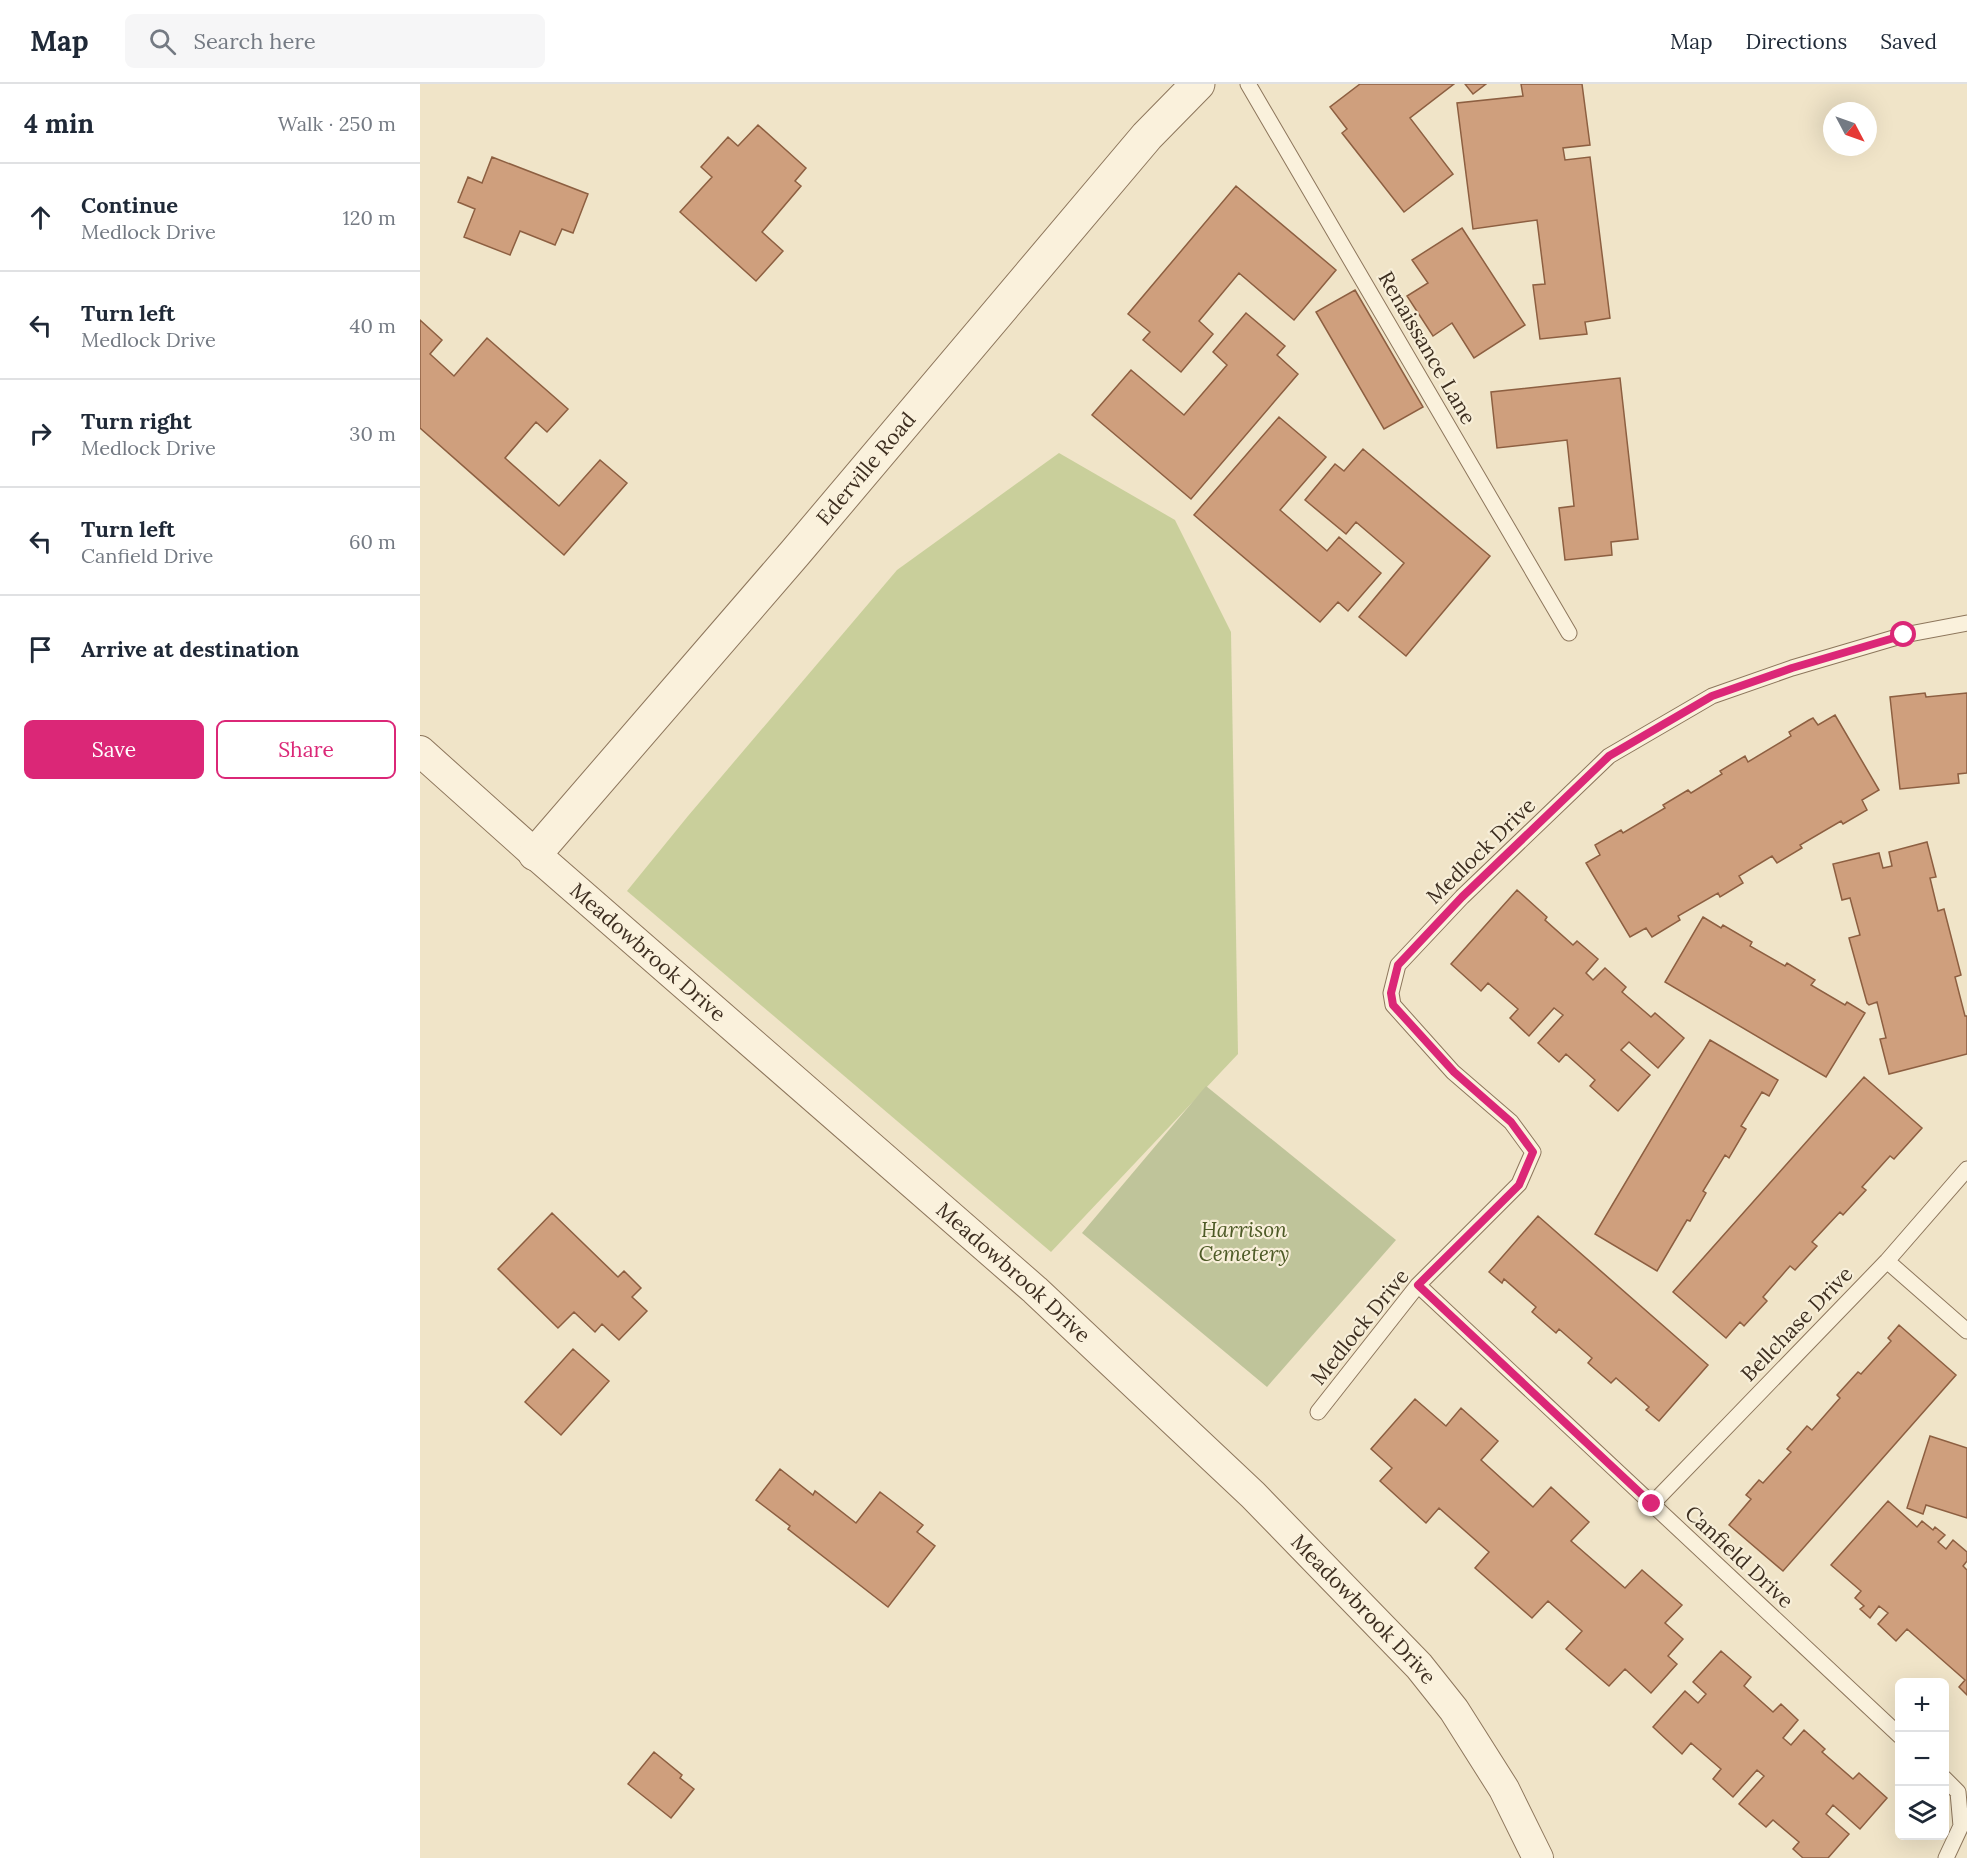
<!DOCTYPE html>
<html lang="en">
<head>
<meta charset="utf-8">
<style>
  body { margin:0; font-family:Lora,serif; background:#f6f6f7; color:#1f2937 }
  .controls { position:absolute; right:18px; bottom:18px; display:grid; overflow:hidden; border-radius:9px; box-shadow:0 6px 24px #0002 }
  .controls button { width:54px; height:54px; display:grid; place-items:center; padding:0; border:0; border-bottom:2px solid #e0e1e3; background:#fff; color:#1f2937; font:30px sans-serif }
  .compass { position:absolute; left:1403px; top:18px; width:54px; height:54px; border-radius:50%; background:#fff; box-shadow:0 6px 24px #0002; rotate:131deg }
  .stop { position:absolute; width:18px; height:18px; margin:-14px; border:4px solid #db2777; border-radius:50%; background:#fff }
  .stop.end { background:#db2777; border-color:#fff; box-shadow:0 2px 6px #0008 }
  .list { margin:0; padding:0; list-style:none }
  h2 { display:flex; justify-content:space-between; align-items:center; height:78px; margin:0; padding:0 24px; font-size:26px }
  h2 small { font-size:20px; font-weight:400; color:#747a83 }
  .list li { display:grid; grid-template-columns:39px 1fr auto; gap:18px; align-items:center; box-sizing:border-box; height:108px; padding:0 24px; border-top:2px solid #e0e1e3 }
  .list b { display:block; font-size:22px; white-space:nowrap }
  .list p { margin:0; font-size:20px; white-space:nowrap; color:#747a83 }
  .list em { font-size:20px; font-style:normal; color:#747a83 }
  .actions { display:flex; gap:12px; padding:18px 24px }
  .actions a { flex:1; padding:14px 0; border:2px solid #db2777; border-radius:9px; text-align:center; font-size:21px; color:#db2777 }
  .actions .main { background:#db2777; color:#fff }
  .icon { flex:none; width:33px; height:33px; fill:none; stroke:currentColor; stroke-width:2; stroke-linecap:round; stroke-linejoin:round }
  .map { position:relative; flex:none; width:1547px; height:1774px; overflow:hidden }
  header { display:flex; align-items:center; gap:36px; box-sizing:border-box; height:84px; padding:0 30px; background:#fff; border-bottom:2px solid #e0e1e3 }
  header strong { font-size:28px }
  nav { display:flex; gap:33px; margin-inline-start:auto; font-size:21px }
  .search { width:420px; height:54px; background:#f6f6f7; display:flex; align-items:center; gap:15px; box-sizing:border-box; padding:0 21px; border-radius:9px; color:#747a83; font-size:22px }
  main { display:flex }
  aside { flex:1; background:#fff }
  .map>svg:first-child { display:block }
  .green { fill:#c9cf9b }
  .cemetery { fill:#bfc49a }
  .building { fill:#cf9f7d; stroke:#8d5f41; stroke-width:1.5 }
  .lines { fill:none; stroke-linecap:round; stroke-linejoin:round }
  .service-casing { stroke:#8d765c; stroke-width:17 }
  .minor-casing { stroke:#8d765c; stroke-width:32 }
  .tertiary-casing { stroke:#8d765c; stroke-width:35 }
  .service { stroke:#faf1dc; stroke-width:15 }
  .minor { stroke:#faf1dc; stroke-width:30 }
  .tertiary { stroke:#faf1dc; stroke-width:33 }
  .route { stroke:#db2777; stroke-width:8 }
  .labels { text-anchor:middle; stroke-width:4.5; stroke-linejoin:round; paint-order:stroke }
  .street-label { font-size:21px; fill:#3d2e20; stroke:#f7eed8 }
  .park-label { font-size:21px; font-style:italic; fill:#4d5a26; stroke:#f7eed8 }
</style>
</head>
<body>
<header>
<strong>Map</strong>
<div class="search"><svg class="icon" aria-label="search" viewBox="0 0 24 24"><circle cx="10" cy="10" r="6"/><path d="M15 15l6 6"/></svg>Search here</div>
<nav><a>Map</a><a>Directions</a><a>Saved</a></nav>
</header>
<main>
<aside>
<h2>4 min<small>Walk · 250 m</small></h2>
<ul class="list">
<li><svg class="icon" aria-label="ahead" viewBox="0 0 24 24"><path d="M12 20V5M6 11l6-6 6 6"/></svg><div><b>Continue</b><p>Medlock Drive</p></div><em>120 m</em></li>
<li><svg class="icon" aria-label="left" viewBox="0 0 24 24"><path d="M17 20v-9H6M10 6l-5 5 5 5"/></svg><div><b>Turn left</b><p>Medlock Drive</p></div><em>40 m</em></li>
<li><svg class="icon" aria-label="right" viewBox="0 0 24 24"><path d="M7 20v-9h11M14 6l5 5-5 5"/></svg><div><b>Turn right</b><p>Medlock Drive</p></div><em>30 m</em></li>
<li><svg class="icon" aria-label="left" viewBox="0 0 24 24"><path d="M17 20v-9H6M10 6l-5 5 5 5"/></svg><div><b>Turn left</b><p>Canfield Drive</p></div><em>60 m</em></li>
<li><svg class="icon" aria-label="arrive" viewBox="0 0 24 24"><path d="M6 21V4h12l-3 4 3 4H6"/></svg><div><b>Arrive at destination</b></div></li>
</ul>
<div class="actions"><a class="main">Save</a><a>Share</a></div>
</aside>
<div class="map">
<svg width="1547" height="1774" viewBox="0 0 1547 1774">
  <rect width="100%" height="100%" fill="#f0e4c8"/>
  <path class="green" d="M639 369 755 436 811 548 818 970 631 1168 207 807 268 732 477 486Z"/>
  <path class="cemetery" d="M786 1002 976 1156 847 1303 662 1149Z"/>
  <path class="building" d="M940 0H1034L990 34 1033 90 984 128 922 49 927 45 910 23Z
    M1045 0H1066L1053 10Z
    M1101 0H1162L1170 61 1143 64 1145 76 1170 73 1190 234 1165 238 1167 250 1120 255 1113 201 1125 200 1117 136 1053 145 1037 19 1103 12Z
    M338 41 386 84 375 97 381 102 342 148 363 167 336 197 260 128 292 93 281 83 308 53 318 62Z
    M72 73 168 110 153 149 142 145 135 161 100 147 90 171 44 153 55 125 38 118 48 93 62 99Z
    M816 102 916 186 874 236 819 189 779 237 793 250 761 288 723 256 730 248 708 230Z
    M1042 144 1105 241 1054 274 1032 239 1013 252 987 212 1008 199 992 176Z
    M935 206 1003 323 964 345 896 228Z
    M826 229 865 262 857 271 878 290 771 415 672 331 711 286 764 331 807 281 793 268Z
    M0 236 22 256 10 270 34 292 67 254 148 325 127 348 116 338 85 374 139 422 180 376 207 399 144 471 0 344Z
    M1200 294 1218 455 1191 458 1192 471 1145 476 1139 424 1154 422 1147 356 1077 364 1071 308Z
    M859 333 906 373 860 426 907 467 919 453 961 489 928 527 918 518 900 538 774 431Z
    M943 365 1070 472 986 572 939 533 984 479 936 438 926 450 885 416 915 380 924 387Z
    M1505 609 1506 613 1547 609V689L1538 690 1539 699 1480 705 1470 613Z
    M1415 631 1459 706 1442 716 1447 726 1423 740 1421 737 1380 761 1382 764 1357 779 1352 772 1319 792 1323 799 1300 813 1298 809 1258 832 1260 836 1232 853 1226 844 1210 853 1166 779 1180 771 1175 761 1201 746 1203 749 1245 724 1243 721 1268 706 1271 709 1302 690 1300 687 1325 672 1328 678 1371 652 1369 648 1389 636 1393 634 1398 641Z
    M1507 758 1516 793 1510 794 1518 827 1524 825 1541 891 1535 893 1545 932H1547V970L1469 990 1460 955 1466 954 1457 918 1449 921 1447 919 1429 854 1440 851 1430 814 1422 816 1413 780 1459 769 1463 784 1472 782 1469 768Z
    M1097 806 1127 833 1125 836 1153 861 1157 857 1178 875 1166 889 1173 896 1185 884 1206 903 1202 908 1231 933 1235 929 1264 954 1238 984 1209 958 1201 966 1230 991 1198 1027 1170 1002 1175 996 1146 970 1139 978 1118 959 1143 931 1134 924 1109 952 1090 934 1098 925 1068 899 1061 907 1031 880Z
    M1283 833 1301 844 1303 841 1332 858 1330 862 1365 882 1367 879 1395 896 1391 901 1425 921 1427 918 1445 929 1406 993 1245 898Z
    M1290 956 1358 996 1349 1012 1342 1008 1321 1042 1326 1045 1309 1074 1305 1071 1283 1107 1286 1109 1270 1137 1267 1136 1237 1187 1175 1150Z
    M1444 993 1502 1044 1474 1075 1470 1072 1442 1103 1446 1106 1423 1131 1420 1128 1392 1158 1397 1162 1375 1186 1370 1182 1343 1213 1347 1217 1324 1242 1320 1238 1306 1254 1253 1208Z
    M132 1129 198 1193 204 1187 221 1204 212 1213 227 1227 199 1256 182 1240 175 1248 154 1228 138 1244 78 1185Z
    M1118 1132 1288 1281 1239 1337 1226 1326 1229 1323 1196 1294 1191 1299 1168 1279 1172 1274 1139 1245 1136 1249 1112 1228 1116 1223 1084 1195 1082 1199 1069 1188Z
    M1479 1241 1536 1291 1363 1487 1309 1441 1331 1415 1326 1411 1339 1396 1343 1399 1371 1368 1367 1365 1387 1342 1392 1346 1420 1314 1417 1311 1438 1288 1441 1290 1471 1257 1468 1254Z
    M153 1265 189 1297 141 1351 105 1318Z
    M995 1315 1026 1342 1041 1324 1078 1357 1061 1376 1113 1423 1131 1403 1169 1438 1151 1457 1205 1504 1222 1486 1262 1521 1245 1539 1263 1555 1248 1572 1257 1580 1231 1609 1205 1585 1189 1602 1146 1565 1162 1547 1128 1517 1112 1534 1055 1484 1069 1468 1019 1424 1006 1439 960 1397 972 1384 951 1365Z
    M1510 1352 1547 1364V1434L1506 1421 1503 1430 1487 1424Z
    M360 1385 393 1411 395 1407 436 1439 460 1408 503 1441 497 1448 515 1462 468 1523 368 1445 370 1442 336 1416Z
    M1468 1417 1497 1443 1502 1437 1513 1446 1515 1443 1525 1451 1518 1458 1526 1465 1533 1456 1547 1468V1477L1543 1482 1547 1486V1611L1539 1603 1545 1596 1487 1545 1476 1557 1458 1540 1468 1529 1459 1522 1450 1534 1440 1525 1444 1522 1435 1514 1441 1507 1411 1481Z
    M1301 1567 1331 1593 1324 1602 1353 1628 1361 1620 1378 1636 1363 1654 1371 1661 1384 1646 1405 1665 1402 1668 1433 1695 1439 1689 1467 1714 1440 1745 1413 1721 1406 1730 1429 1750 1408 1774H1383L1373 1765 1379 1758 1353 1736 1346 1743 1319 1720 1344 1692 1337 1686 1313 1713 1293 1695 1301 1685 1271 1659 1262 1670 1233 1643 1265 1607 1278 1619 1286 1610 1273 1598Z
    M234 1668 262 1691 260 1694 274 1705 251 1734 208 1700Z"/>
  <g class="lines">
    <defs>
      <path id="service" d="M828 0 1149 549
        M1467 1177 1547 1247
        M998 1201 1480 1652
        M898 1328 998 1201 1099 1100 1113 1068 1091 1038 1033 988 973 921 971 909 978 881 1042 813 1189 672 1292 612 1372 584 1484 551 1547 539
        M1232 1420 1467 1177 1547 1085
        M1524 1694 1538 1708 1541 1742 1526 1774"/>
      <g id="minor">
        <path id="s1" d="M0 667 115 770 615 1206 833 1411 999 1582 1034 1626 1084 1705 1118 1774"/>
      </g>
      <g id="tertiary">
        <path id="s2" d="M115 770 375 469 727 52 778 0"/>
      </g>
    </defs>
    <use href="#service" class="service-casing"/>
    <use href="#minor" class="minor-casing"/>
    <use href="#tertiary" class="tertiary-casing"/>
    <use href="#service" class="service"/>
    <use href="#minor" class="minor"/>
    <use href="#tertiary" class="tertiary"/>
  </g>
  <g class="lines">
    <path class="route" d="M1232 1420 998 1201 1099 1101 1113 1068 1091 1038 1034 988 973 921 971 909 978 881 1042 813 1189 672 1292 612 1372 584 1484 551"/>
  </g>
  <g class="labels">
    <g class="street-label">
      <text transform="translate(1007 264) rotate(60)" y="7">Renaissance Lane</text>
      <text dy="7" stroke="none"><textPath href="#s2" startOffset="508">Ederville Road</textPath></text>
      <text transform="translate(1061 767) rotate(-44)" y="7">Medlock Drive</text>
      <text dy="7" stroke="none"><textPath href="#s1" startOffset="304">Meadowbrook Drive</textPath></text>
      <text dy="7" stroke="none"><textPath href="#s1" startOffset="790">Meadowbrook Drive</textPath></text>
      <text transform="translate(1377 1240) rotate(-46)" y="7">Bellchase Drive</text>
      <text transform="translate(940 1243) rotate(-51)" y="7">Medlock Drive</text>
      <text transform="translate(1319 1473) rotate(43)" y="7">Canfield Drive</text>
      <text dy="7" stroke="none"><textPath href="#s1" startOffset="1276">Meadowbrook Drive</textPath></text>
    </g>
    <g class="park-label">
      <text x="824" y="1153">Harrison<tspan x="824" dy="24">Cemetery</tspan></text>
    </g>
  </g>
</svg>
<div class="controls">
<button>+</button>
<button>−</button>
<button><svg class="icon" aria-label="layers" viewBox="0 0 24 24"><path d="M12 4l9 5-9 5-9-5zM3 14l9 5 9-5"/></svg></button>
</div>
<svg class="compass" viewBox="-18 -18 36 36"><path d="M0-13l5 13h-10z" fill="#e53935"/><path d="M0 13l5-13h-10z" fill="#747a83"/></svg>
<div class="stop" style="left:1484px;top:551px"></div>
<div class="stop end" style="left:1232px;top:1420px"></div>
</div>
</main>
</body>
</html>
